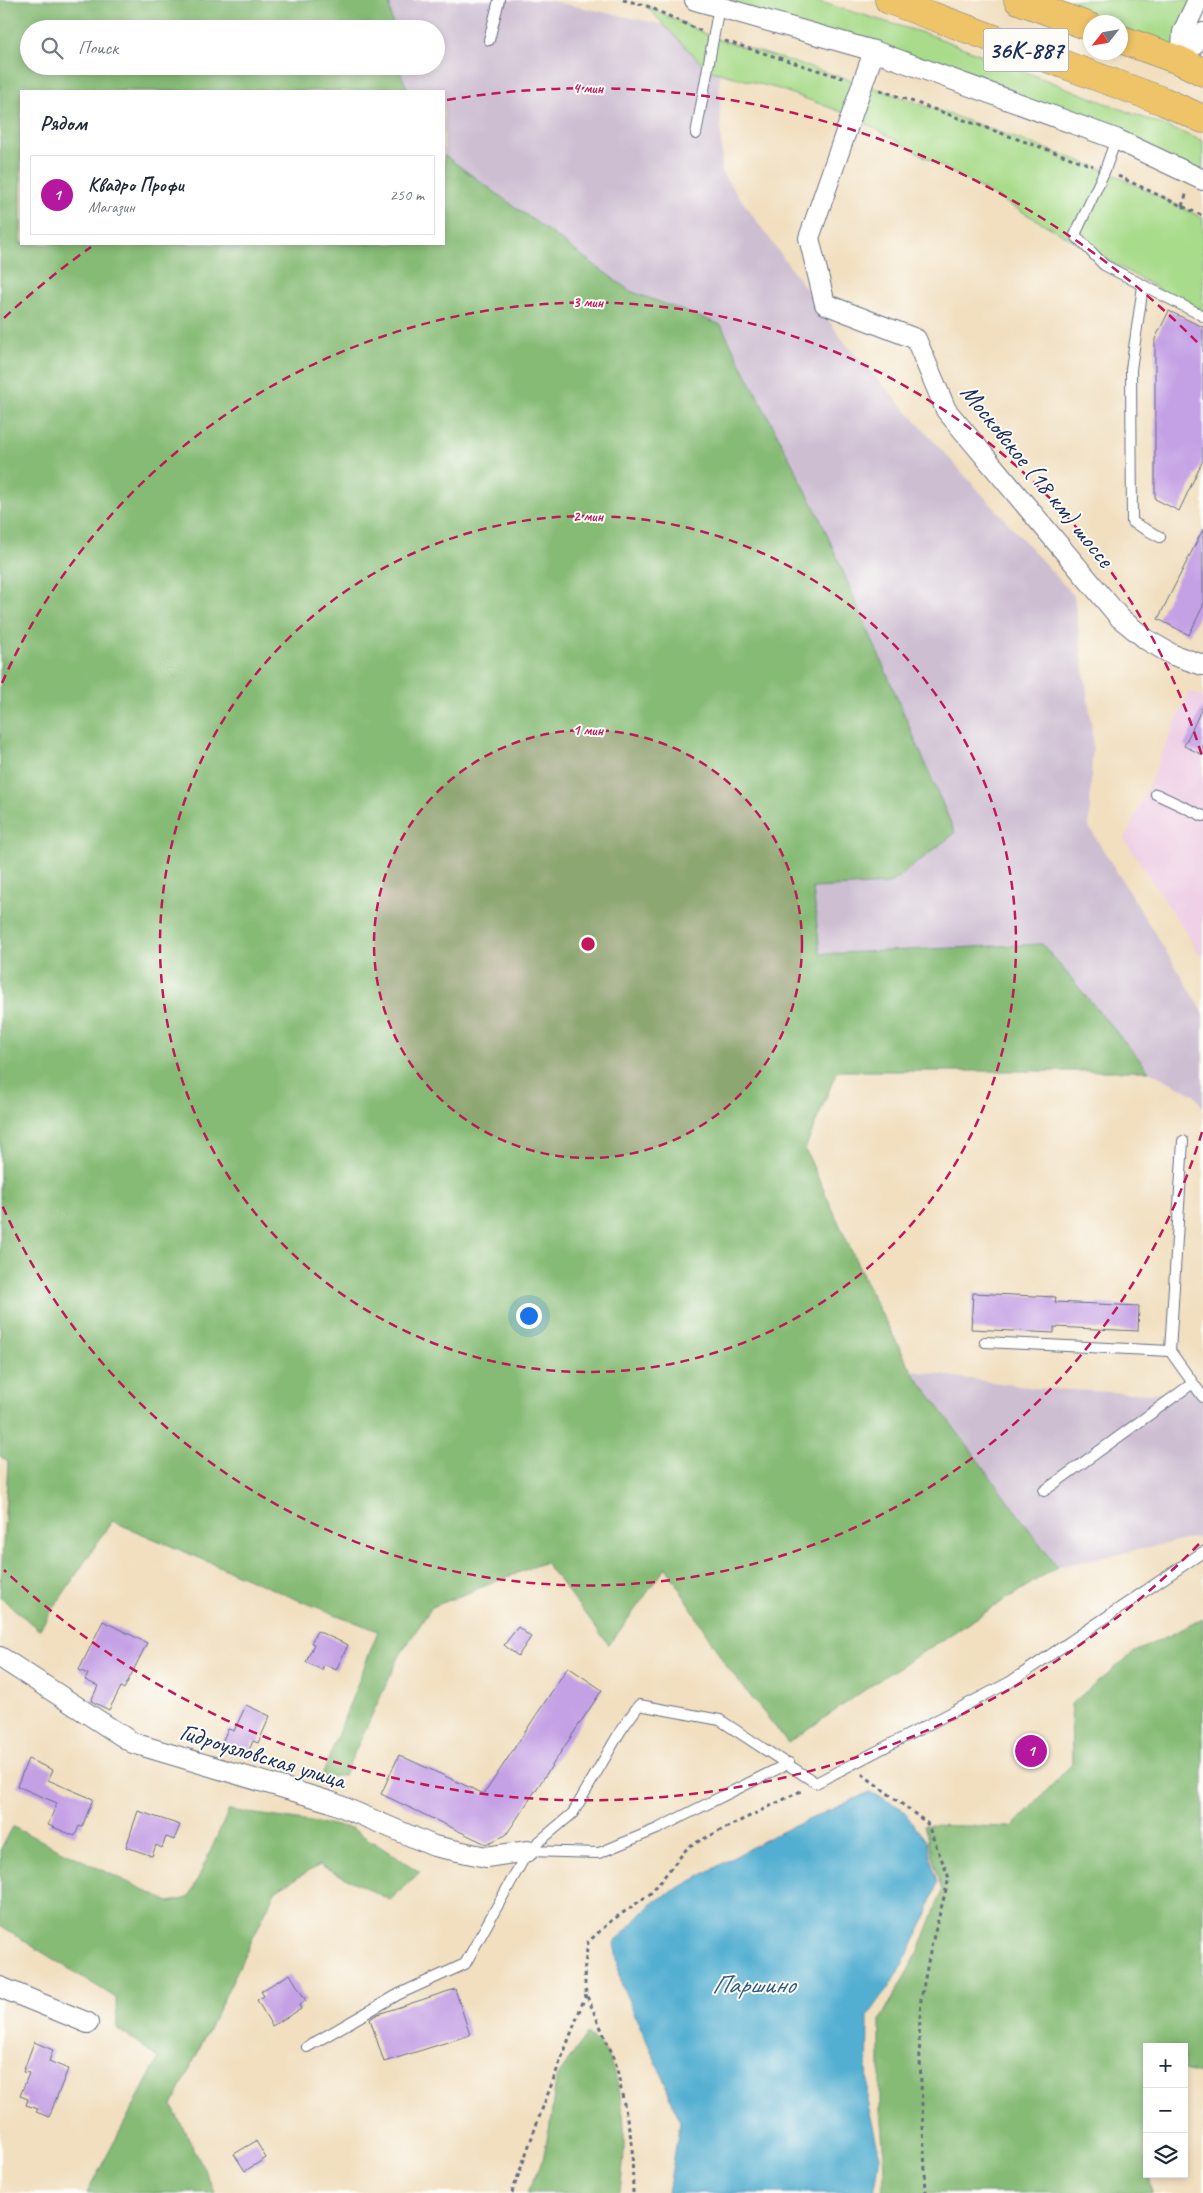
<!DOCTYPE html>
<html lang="ru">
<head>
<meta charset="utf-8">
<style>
  body { margin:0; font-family:Caveat,sans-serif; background:#f6f6f7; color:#1f2937 }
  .controls { position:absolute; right:15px; bottom:15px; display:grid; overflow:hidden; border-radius:0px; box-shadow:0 2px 8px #0003 }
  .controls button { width:45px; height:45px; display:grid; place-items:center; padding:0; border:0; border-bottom:1px solid #e0e1e3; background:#fff; color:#1f2937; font:25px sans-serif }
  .compass { position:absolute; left:1083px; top:15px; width:45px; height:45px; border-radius:50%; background:#fff; box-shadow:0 2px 8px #0003; rotate:239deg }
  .you { position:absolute; left:528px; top:1315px; width:18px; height:18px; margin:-12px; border:4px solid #fff; border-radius:50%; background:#1a73e8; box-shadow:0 0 0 8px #1a73e833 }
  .badge { display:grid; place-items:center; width:32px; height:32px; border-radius:50%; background:#b5179e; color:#fff; font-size:16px; font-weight:700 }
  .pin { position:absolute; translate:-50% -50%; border:2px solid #fff; box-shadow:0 1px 5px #0006 }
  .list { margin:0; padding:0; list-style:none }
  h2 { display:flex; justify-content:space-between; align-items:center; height:65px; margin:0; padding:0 20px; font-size:21px }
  h2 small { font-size:16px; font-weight:400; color:#747a83 }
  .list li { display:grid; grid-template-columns:32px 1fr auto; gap:15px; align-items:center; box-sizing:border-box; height:80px; margin:0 10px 10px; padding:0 10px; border:1px solid #e0e1e3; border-radius:0px }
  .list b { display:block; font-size:19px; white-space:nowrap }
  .list p { margin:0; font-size:16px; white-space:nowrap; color:#747a83 }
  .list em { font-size:16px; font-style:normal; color:#747a83 }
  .icon { flex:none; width:28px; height:28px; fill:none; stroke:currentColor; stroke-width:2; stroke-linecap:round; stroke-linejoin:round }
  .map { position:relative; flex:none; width:1203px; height:2193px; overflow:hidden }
  .search { position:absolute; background:#fff; box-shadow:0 2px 8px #0003; left:20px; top:20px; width:425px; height:55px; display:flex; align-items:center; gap:12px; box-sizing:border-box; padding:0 18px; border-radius:28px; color:#747a83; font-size:19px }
  .panel { position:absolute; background:#fff; box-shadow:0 2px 8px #0003; left:20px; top:90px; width:425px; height:155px; border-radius:0px }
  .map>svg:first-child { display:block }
  .built { fill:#efd0e6 }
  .industrial { fill:#cdbed2 }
  .green { fill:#a8db8a; stroke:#628574 }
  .forest { fill:#86bb76; stroke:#50756a }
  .water { fill:#52afd1; stroke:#366f98 }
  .building { fill:#c4a0e5 }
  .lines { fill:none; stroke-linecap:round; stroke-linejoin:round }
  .lane-casing { stroke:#666d80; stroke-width:12 }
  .street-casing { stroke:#666d80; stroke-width:22 }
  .primary-casing { stroke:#666d80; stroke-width:29 }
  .path { stroke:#666d80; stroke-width:3; stroke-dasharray:4 4; stroke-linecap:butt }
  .lane { stroke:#fff; stroke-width:10 }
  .street { stroke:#fff; stroke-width:20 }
  .primary { stroke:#efc469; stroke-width:28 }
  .ring { fill:none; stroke:#c2185b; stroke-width:2.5; stroke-dasharray:9 6 }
  .labels { text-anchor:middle; stroke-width:4; stroke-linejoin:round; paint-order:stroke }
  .shield { fill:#fdfcf7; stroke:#5f6c8c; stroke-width:1 }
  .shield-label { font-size:24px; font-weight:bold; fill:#1b2f5e }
  .street-label { font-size:25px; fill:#1b2f5e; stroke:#fdfcf7 }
  .water-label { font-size:26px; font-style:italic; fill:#2e5c86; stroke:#fdfcf7 }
  .centre { fill:#c2185b; stroke:#fdfcf7; stroke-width:2.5 }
  .ring-label { font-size:15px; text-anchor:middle; font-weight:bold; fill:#c2185b; stroke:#fdfcf7; stroke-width:4; stroke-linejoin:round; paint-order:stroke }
</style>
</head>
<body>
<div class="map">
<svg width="1203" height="2193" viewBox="0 0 1203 2193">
  <rect width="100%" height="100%" fill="#fdfcf7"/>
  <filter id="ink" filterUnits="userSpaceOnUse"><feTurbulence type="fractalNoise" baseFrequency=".02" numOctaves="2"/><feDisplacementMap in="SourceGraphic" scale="10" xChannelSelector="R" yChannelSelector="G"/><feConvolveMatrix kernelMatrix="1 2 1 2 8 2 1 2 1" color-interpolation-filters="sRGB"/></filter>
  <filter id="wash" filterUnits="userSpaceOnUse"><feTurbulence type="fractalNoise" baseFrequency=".0096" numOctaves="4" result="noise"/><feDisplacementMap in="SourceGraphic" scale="20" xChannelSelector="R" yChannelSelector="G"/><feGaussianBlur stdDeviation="1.12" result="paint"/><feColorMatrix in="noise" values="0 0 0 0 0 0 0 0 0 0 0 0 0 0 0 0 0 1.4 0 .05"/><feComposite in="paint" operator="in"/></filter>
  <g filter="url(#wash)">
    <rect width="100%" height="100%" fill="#f1dfc0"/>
    <path class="built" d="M1189 691 1203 697V959L1125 840Z"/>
    <path class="industrial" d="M389 0H546L665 25 719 65 722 173 845 343 1074 596 1093 736 1089 827 1203 1011V1107L1193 1094 1149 1071 1042 944 820 954 813 888 890 884 954 832 820 518 721 325 630 291 444 155V91H408L398 66H436V29H393Z
      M913 1371 1034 1388 1150 1394 1203 1384V1536L1057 1567Z"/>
    <path class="green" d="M727 0H813L933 36 1203 141V171Z
      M1018 0H1203L1181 61 1121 39 1120 22H1090Z
      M645 5 714 38 864 84 1105 170 1203 218V314L853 116 779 89 708 70Z"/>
    <path class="forest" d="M0 0H389L393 29H29V66H398L408 91H21V244H444V155L630 291 721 325 820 518 955 833 890 884 813 888 820 954 1042 944 1149 1071H837L805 1149 873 1298 912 1371 1057 1567 888 1674 788 1743 725 1664 666 1567 609 1645 545 1562 432 1607 400 1655 344 1775 321 1778 378 1631 296 1599 112 1521 39 1630 0 1597 8 1462 0 1456Z
      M1203 1619V2075L1184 2070V2047H1147L1145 2149 1147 2174H1149L1152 2193H882L885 2168 880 2111V2020L919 1951 942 1891 924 1825 1012 1827 1072 1764 1071 1704 1133 1653Z
      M229 1810 351 1828 420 1872 390 1900 320 1865 276 1890 172 2106 216 2193H87L159 2058 117 2028 116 1998 0 1926V1850L13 1827 169 1902 189 1898Z
      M587 2034C593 2040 602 2046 606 2053 627 2093 627 2146 620 2190L617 2193H527L543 2159 550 2125 556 2079Z"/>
    <path class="water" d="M870 1792 901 1808 927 1842 937 1883 925 1919 896 1977 868 2016 867 2100 880 2157 874 2193H668L680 2122 661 2073 622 1986 614 1943 652 1903 768 1838Z"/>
    <g id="blocks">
      <path class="building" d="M1169 311 1203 327V460L1179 511 1155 499V339Z
        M1203 529V606L1189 635 1158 619Z
        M1203 706V755L1184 746Z
        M973 1293 1056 1297 1055 1302 1139 1306 1138 1331 1054 1327V1333L971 1329Z
        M103 1621 147 1643 124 1689 121 1687 109 1710 91 1701 98 1686 85 1680 88 1674 79 1670Z
        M518 1627 531 1637 518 1656 504 1645Z
        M317 1631 348 1645 336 1670 324 1664 322 1670 306 1662 314 1644 311 1643Z
        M568 1667 602 1690 506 1835 486 1844 381 1794 399 1755 484 1794Z
        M246 1705 270 1716 258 1743 253 1741 247 1755 221 1744 228 1729 234 1731Z
        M28 1759 53 1770 48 1780 93 1799 82 1827 79 1826 75 1836 48 1825 57 1803 17 1786Z
        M138 1811 180 1825 174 1840 166 1837 162 1848 156 1845 152 1856 126 1847Z
        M290 1974 306 2001 299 2005 301 2009 272 2026 257 2000 264 1996 261 1991Z
        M455 1989 470 2035 384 2062 370 2019 378 2014Z
        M34 2042 53 2050 49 2061 68 2069 49 2117 36 2112 38 2109 26 2105 28 2099 20 2096 29 2073 23 2072Z
        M256 2141 266 2158 245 2171 234 2154Z"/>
    </g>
  </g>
  <g filter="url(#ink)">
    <use href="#blocks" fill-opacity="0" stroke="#666d80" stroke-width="1"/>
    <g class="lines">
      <defs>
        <path id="lane" d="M489 40 499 0
          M696 134 719 6
          M1116 139 1105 170 1075 235 1104 265 1203 316
          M1143 286 1131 369 1132 522 1160 537
          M1156 794 1203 816
          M1183 1141 1170 1351 1203 1397
          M985 1342 1170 1351
          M1044 1491 1193 1383
          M528 1851 599 1853 657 1829 789 1763
          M307 2047 399 1994 465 1964 528 1851 573 1813 621 1730 639 1705 720 1720 816 1783 1010 1682 1203 1552"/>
        <path id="street" d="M695 0 874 51 1116 139 1203 180
          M874 51 809 238 825 304 916 339 946 410 1120 618 1147 640 1173 655 1203 665
          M1181 61 1183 32 1198 0
          M1181 61 1203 33
          M0 1657 133 1743 331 1802 434 1846 486 1857 528 1851
          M0 1987 88 2023"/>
        <path id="primary" d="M889 0 1163 101 1203 119
          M1018 0 1090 27
          M1120 39 1181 61 1203 72"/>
      </defs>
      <use href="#lane" class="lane-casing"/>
      <use href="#street" class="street-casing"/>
      <use href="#primary" class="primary-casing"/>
      <path class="path" d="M623 0 645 5 701 31
        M725 41 846 79
        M880 90 1093 166
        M1118 176 1203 216
        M1182 206 1187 192
        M862 1774 927 1823 949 1878 931 1947 921 1999 919 2038 926 2193
        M512 2193 541 2112 586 1994
        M633 2193 632 2143 615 2060 586 1994 584 1972 588 1942 611 1921 650 1894 689 1846 803 1790"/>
      <use href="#lane" class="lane"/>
      <use href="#street" class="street"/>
      <use href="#primary" class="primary"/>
    </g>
  </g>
  <circle cx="588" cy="944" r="214" fill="#c2185b" fill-opacity=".12"/>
  <g class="ring">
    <circle cx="588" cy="944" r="214"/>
    <circle cx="588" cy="944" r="428"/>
    <path d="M1202 1132A642 642 0 0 1 2 1205M2 683A642 642 0 0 1 1202 756"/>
    <path d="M1199 1544A856 856 0 0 1 4 1570M4 318A856 856 0 0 1 91 247M447 100A856 856 0 0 1 1199 344"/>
  </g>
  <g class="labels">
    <rect class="shield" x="983.5" y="28.5" width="85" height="43" rx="4"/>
    <g class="shield-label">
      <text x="1026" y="58">36К-887</text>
    </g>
    <g class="street-label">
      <text transform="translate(1038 475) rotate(51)" y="9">Московское (18 км) шоссе</text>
      <text transform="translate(263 1755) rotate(17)" y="9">Гидроузловская улица</text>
    </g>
    <g class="water-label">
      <text x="753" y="1993">Паршино</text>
    </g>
  </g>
  <circle cx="588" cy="944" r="8" class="centre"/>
  <g class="ring-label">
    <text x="588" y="93">4 мин</text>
    <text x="588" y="307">3 мин</text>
    <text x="588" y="521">2 мин</text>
    <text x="588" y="735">1 мин</text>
  </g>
</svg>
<div class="controls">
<button>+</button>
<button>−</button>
<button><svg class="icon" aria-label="layers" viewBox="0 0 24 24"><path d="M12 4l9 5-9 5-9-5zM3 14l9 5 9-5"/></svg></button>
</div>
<svg class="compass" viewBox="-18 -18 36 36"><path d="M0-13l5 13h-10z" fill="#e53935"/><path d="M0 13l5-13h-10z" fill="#747a83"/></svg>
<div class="you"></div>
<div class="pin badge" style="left:1031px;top:1751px">1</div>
<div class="search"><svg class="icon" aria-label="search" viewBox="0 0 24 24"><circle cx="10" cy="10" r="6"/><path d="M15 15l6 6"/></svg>Поиск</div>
<section class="panel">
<h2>Рядом<small></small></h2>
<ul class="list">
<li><span class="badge">1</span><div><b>Квадро Профи</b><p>Магазин</p></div><em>250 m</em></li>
</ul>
</section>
</div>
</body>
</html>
